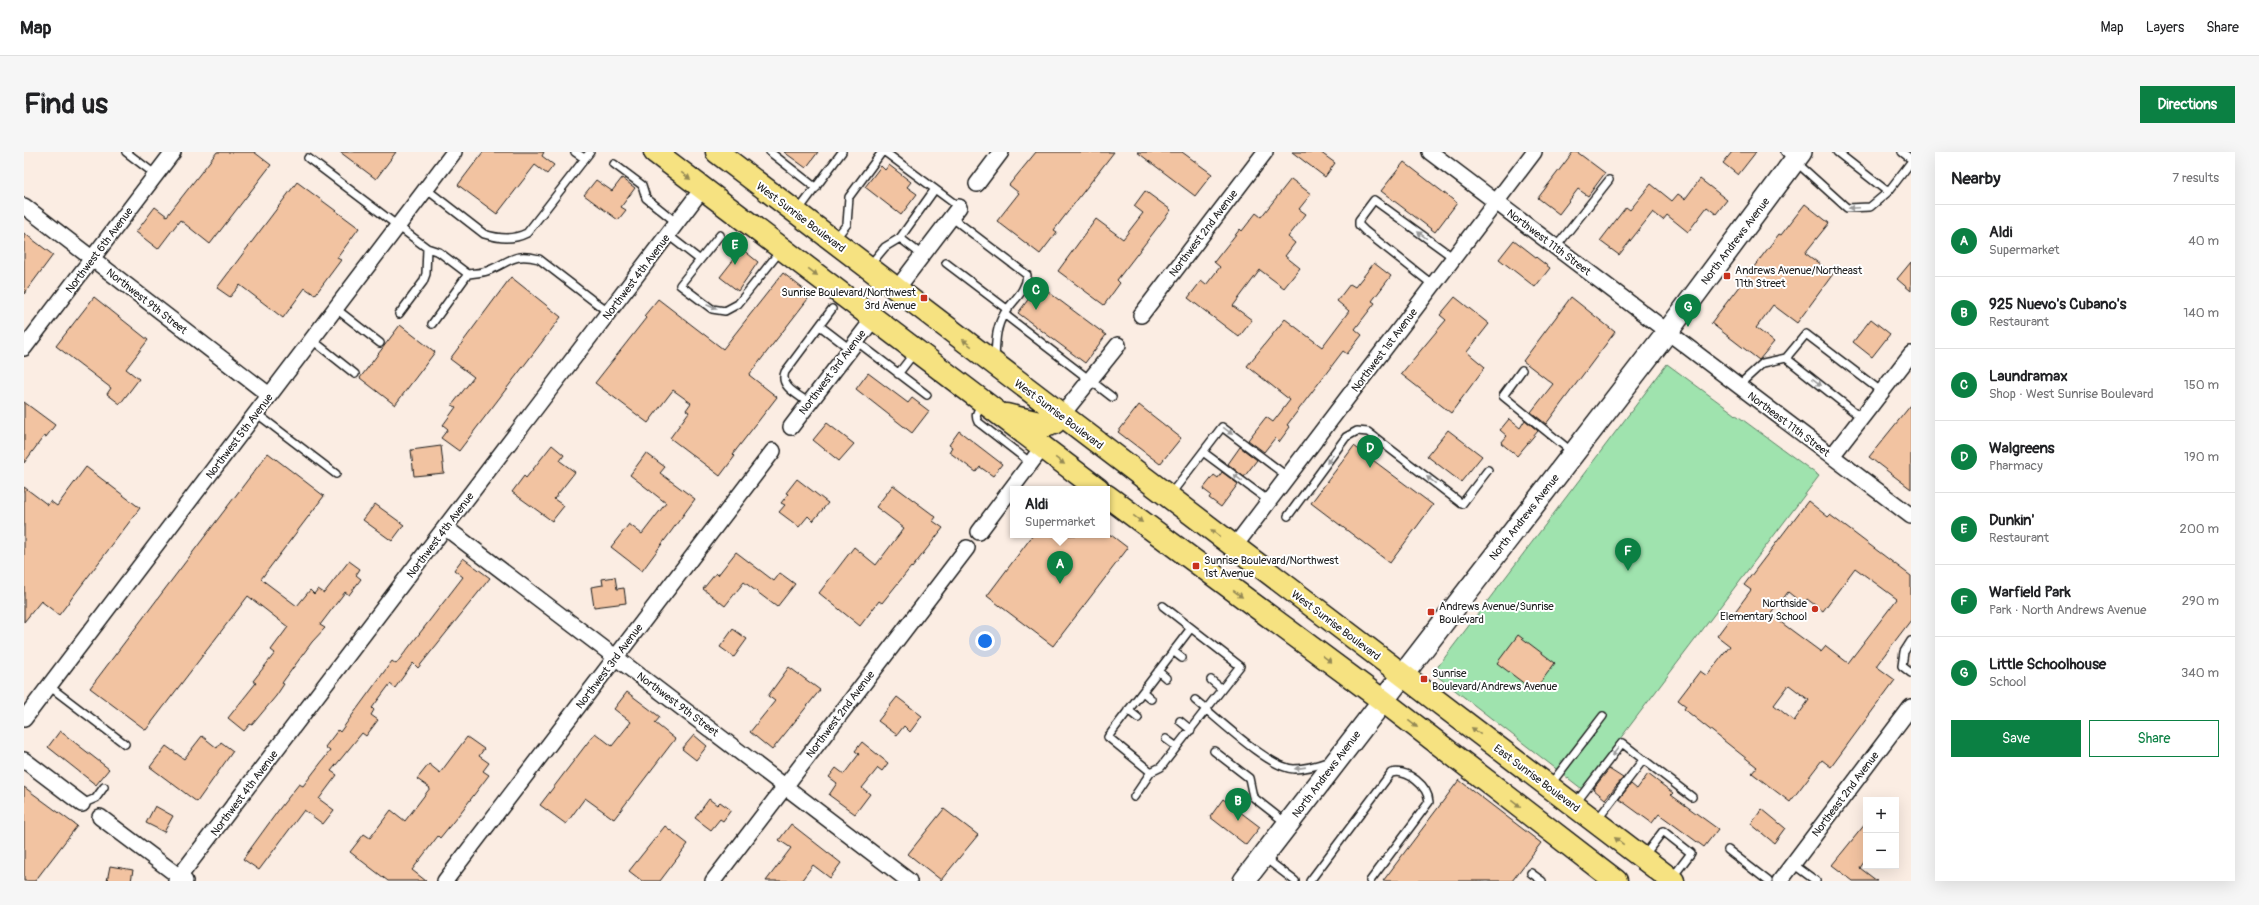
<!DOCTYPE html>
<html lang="en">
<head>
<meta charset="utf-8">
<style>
  body { margin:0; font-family:Pangolin,sans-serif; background:#f6f6f6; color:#202124 }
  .controls { position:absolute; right:12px; bottom:12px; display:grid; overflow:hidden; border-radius:0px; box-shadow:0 4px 16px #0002 }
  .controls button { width:36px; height:36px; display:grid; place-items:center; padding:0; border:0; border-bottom:1px solid #e0e0e0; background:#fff; color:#202124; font:20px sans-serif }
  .you { position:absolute; left:961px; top:489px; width:14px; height:14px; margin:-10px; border:3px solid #fff; border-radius:50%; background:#1a73e8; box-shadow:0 0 0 6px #1a73e833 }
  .badge { display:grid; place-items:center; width:26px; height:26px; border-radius:50%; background:#0b8043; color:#fff; font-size:13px; font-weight:700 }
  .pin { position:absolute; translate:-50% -33px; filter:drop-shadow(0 1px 2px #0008) }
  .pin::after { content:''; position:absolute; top:21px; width:14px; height:12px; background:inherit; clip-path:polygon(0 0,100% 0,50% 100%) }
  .popup { position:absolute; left:986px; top:334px; width:100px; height:52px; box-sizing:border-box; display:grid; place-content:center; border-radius:0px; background:#fff; filter:drop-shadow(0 1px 3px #0005); font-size:13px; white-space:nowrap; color:#757577 }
  .popup b { font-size:15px; color:#202124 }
  .popup::after { content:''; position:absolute; left:50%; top:100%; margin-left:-8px; border:8px solid transparent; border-top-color:#fff }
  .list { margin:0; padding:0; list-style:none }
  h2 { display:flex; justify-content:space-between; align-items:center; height:52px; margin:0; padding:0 16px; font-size:17px }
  h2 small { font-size:13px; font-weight:400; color:#757577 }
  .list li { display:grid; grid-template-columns:26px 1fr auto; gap:12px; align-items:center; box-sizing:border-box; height:72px; padding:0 16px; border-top:1px solid #e0e0e0 }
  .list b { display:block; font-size:15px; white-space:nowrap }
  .list p { margin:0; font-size:13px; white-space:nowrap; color:#757577 }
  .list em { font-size:13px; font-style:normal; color:#757577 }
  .actions { display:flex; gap:8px; padding:12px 16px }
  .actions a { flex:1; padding:9px 0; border:1px solid #0b8043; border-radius:0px; text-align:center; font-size:14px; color:#0b8043 }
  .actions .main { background:#0b8043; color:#fff }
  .map { position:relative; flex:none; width:1887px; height:729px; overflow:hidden; border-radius:0px }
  header { display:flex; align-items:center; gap:24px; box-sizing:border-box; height:56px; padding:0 20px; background:#fff; border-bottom:1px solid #e0e0e0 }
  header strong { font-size:19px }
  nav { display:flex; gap:22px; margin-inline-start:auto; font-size:14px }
  .intro { display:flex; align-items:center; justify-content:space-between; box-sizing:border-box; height:96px; padding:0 24px }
  h1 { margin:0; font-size:28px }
  .button { padding:10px 18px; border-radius:0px; background:#0b8043; color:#fff; font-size:14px; font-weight:700 }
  main { display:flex; gap:24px; padding:0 24px }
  aside { flex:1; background:#fff; border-radius:0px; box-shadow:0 4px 16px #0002 }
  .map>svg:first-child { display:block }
  .green { fill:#9fe3ae; stroke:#5e8065 }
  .building { fill:#f2c3a1; stroke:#1c1c1c; fill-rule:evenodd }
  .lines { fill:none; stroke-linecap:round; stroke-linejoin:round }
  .service-casing { stroke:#1c1c1c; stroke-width:10 }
  .minor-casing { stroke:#1c1c1c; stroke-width:18 }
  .secondary-casing { stroke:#1c1c1c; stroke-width:24 }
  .primary-casing { stroke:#1c1c1c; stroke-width:25 }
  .service { stroke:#fff; stroke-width:7 }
  .minor { stroke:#fff; stroke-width:15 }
  .secondary { stroke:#fff; stroke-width:21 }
  .primary { stroke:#f6e281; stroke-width:22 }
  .oneway { fill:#948954 }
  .oneway2 { fill:#999 }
  .poi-dot { fill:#c8321e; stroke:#fff; stroke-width:1.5 }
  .labels { text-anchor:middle; stroke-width:4; stroke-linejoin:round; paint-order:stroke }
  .street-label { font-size:11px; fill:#1c1c1c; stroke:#fff }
  .poi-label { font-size:11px; fill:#1c1c1c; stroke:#fff; text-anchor:start }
</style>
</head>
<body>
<header>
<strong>Map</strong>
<nav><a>Map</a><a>Layers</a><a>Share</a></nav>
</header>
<div class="intro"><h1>Find us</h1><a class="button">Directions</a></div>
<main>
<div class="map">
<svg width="1887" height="729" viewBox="0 0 1887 729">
  <rect width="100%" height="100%" fill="#fbede3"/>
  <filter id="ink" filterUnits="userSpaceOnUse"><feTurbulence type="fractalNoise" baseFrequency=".025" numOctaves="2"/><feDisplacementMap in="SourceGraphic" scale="8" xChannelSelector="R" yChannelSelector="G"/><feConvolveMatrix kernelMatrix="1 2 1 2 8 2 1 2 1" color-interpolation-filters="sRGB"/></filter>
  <g filter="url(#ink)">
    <path class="green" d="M1643 212 1795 324 1558 637 1409 521Z"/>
    <path class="building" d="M193 0H230L247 13 186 92 156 68 134 97 112 80 131 55 143 64Z
      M316 0H372L352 27Z
      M459 0H520L518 4 530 13 523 22 511 13 473 62 434 33Z
      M760 0H794L782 16Z
      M1012 0H1090L1030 78 1033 80 1016 102 973 69 995 41 985 33Z
      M1113 0H1158L1188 22 1171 44Z
      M1268 0H1296L1311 11 1301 25Z
      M1549 0H1553L1581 21 1564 44 1554 37 1535 62 1514 46Z
      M1708 0H1732L1714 23 1699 11Z
      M1380 10 1433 51 1411 80 1357 39Z
      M865 13 887 30 883 35 893 42 877 63 841 35 857 14 861 18Z
      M598 26 611 36 597 55 602 58 594 68 560 43 572 28 588 39Z
      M1267 27 1287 42 1275 57 1282 62 1264 85 1271 91 1261 104 1276 116 1260 136 1236 118 1209 154 1228 168 1215 185 1164 146 1177 129 1182 133 1196 115 1190 110 1216 77 1218 79 1232 61 1237 65Z
      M1676 27 1703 48 1692 62 1683 55 1664 80 1643 63 1639 68 1629 60 1595 103 1576 89 1602 55 1606 58 1627 32 1648 49 1654 42 1661 47Z
      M273 30 335 76 313 106 317 108 291 143 281 136 259 166 216 133 206 145 193 136Z
      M1121 39 1147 58 1093 128 1096 131 1080 153 1034 119 1072 67 1099 87 1119 61 1110 54Z
      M1781 52 1805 71 1781 101 1809 122 1773 171 1749 153 1732 176 1750 190 1735 208 1687 171 1755 82 1757 83Z
      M0 81 29 103 0 142Z
      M1490 88 1526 116 1511 135 1475 107Z
      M718 97 734 110 714 139 696 125Z
      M1887 110V139L1873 127Z
      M1350 111 1367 124 1348 149 1351 151 1331 177 1338 183 1323 202 1319 199 1263 273 1266 275 1255 290 1251 286 1240 300 1224 288 1242 265 1249 270 1266 248 1223 214 1261 167 1298 195 1325 159 1313 149 1326 132 1331 135Z
      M759 121 787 143 725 223 753 245 709 302 711 304 696 324 646 286 665 260 662 258 667 251 649 238 624 271 571 231 622 166 620 164 634 147 699 197Z
      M487 125 537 165 435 299 417 286 424 277 419 273 432 255 428 253 450 225 426 207Z
      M1015 133 1082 183 1061 211 994 161Z
      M70 145 124 188 102 217 115 227 96 252 83 242 87 236 32 194Z
      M1431 145 1465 172 1443 200 1461 215 1427 261 1377 222 1422 168 1416 163Z
      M1547 145 1591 180 1522 272 1507 260 1529 232 1499 209Z
      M1847 167 1866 182 1848 205 1829 190Z
      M376 173 411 200 371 253 336 226Z
      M844 221 884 251 888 246 905 259 888 281 832 237Z
      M0 250 31 273 22 285 20 284 0 311Z
      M1115 253 1157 286 1136 312 1094 280Z
      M1887 253V337L1845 305Z
      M1485 267 1496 276 1501 268 1514 279 1493 304 1477 291 1483 284 1476 278Z
      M803 271 830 292 815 309 789 288Z
      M1424 278 1458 304 1437 330 1403 304Z
      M935 279 978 312 969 324 956 315 952 320 925 300 928 295 925 293Z
      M528 293 540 303 536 309 551 320 530 347 540 354 528 369 488 340 500 324 502 326Z
      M417 294 420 321 390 324 387 298Z
      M1330 294 1409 353 1366 411 1287 351Z
      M1216 295 1233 308 1220 325 1204 312Z
      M244 301 300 344 237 427 273 454 286 438 290 442 294 437 300 441 325 409 336 417 332 423 337 427 325 443 321 440 296 473 301 476 288 490 258 531 260 532 252 544 228 573 226 572 220 579 204 566 232 531 229 529 251 501 247 498 264 475 224 444 122 578 66 536Z
      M622 301 641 315 636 321 671 347 618 419 587 395 605 372 618 382 642 351 606 323Z
      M62 315 116 356 35 463 17 449 0 470V335L24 353 26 349 33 354Z
      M1198 320 1214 332 1197 355 1185 346 1187 343 1179 337 1190 323 1194 326Z
      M773 327 804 351 789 369 784 364 775 375 755 360 761 353 757 351 764 342 762 341Z
      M869 333 912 365 909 369 919 376 888 416 887 415 858 451 855 449 836 474 795 441 830 395 852 413 880 376 852 355Z
      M1784 349 1804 365 1806 363 1887 424V468L1852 514 1871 528 1807 615 1798 608 1766 650 1728 621 1733 615 1660 557 1662 554 1654 548 1676 519 1683 524 1706 494 1693 484 1727 438 1720 433ZM1831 416 1873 447 1824 511 1802 494 1797 500 1747 463 1764 440 1779 452 1783 447 1799 459ZM1765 533 1785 548 1770 569 1750 553Z
      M351 352 380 373 368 389 339 368Z
      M1009 383H1087L1104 396 1029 494 963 444Z
      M712 400 750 429 756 421 771 432 753 455 720 430 701 454 679 437 692 421 694 423Z
      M439 406 466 426 394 516 389 511 371 536 366 532 348 556 350 558 347 563 354 568 342 584 338 581 307 619 313 623 295 647 310 658 299 672 280 658 235 718 219 707 256 656 275 632 279 634 306 599 301 595 314 578 316 580 368 509 372 512 439 425 430 418Z
      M591 425 593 437 600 436 602 451 570 455 567 435 579 433 578 427Z
      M709 477 723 487 710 505 696 495Z
      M1494 483 1531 511 1510 539 1473 511Z
      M765 515 796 538 748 598 726 580 751 549 744 544Z
      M603 540 636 565 631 571 651 587 590 667 561 646 542 672 516 653 571 581 588 594 607 570 590 557Z
      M873 545 898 564 886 580 880 574 873 583 854 569Z
      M36 579 85 617 72 633 24 595Z
      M670 583 683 594 672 608 658 597Z
      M178 584 193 596 197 590 209 599 173 650 126 615 142 594 160 607Z
      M443 585 460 597 455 604 465 611 459 619 465 623 437 660 416 686 414 684 388 718 402 729H364L326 700 340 682 346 686 367 658 381 669 406 636 393 627 405 612 416 621Z
      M838 590 864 611 858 619 854 616 838 636 846 642 831 662 805 643 813 631 805 625 812 616 820 622 835 602 831 599Z
      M1585 617 1599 626 1581 647 1569 637Z
      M1624 622 1649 641 1647 643 1694 677 1680 695 1635 662 1628 671 1595 647 1607 632 1613 637Z
      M1435 628 1517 691 1488 729H1359Z
      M0 635 53 674 11 729H0Z
      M685 647 693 653 696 650 707 658 699 669 696 667 687 678 671 666Z
      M1199 647 1236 675 1222 693 1186 665Z
      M131 654 149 664 140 680 122 671Z
      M920 657 954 683 917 728 884 702Z
      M1738 657 1761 676 1750 691 1727 672Z
      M1842 671V707L1836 716 1853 729H1829L1808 713Z
      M767 672 817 711 806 726 789 713 777 729H742L767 696 755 688Z
      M641 674 664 692 636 729H618L605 719Z
      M86 714 109 718 107 729H83Z"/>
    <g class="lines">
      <defs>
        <path id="service" d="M102 0 132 23
          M551 0 560 6
          M746 0 792 36
          M861 0 935 55
          M1761 0 1823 56 1846 55 1864 40
          M1813 0 1864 40 1887 10
          M1878 0 1887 7
          M284 6 403 96 415 100 444 122C451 121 457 121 463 119 486 111 487 100 515 107L585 161
          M590 12 618 33 622 46 653 71
          M402 37 460 82C476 87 489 88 503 81L566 0
          M774 59 818 0
          M927 65 1003 123C1002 140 989 148 980 162 971 177 972 191 971 208
          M644 83 676 108 656 133 688 157 701 159 714 152 757 98
          M876 86 898 103
          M811 87 823 72 825 45 858 0
          M1532 95 1585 28
          M676 108 696 83
          M922 111 984 158
          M845 114 861 95 876 86 911 37
          M1409 133 1341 79 1335 73V68L1350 48 1430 106
          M311 156 356 191
          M375 162 399 130 402 122 403 96
          M980 162 1088 245
          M408 172 444 122
          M796 174 826 197
          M287 187 331 222
          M832 189 903 243
          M1762 206 1838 266
          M1498 218 1479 244 1548 300
          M874 222 891 200
          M1715 233 1739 211 1762 206 1782 182 1858 240
          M785 251C775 243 755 235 761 220L808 157
          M958 252C954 259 950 262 954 270L1007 311
          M232 261 312 322
          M1179 300 1245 349
          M1146 343 1198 275 1264 325
          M1264 364 1322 285 1333 279 1344 280 1438 352 1464 318
          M1139 454 1216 514 1137 615 1127 620 1084 585 1167 476
          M1887 489 1880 500 1878 514 1887 521
          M1149 499 1158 506
          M1134 519 1142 526
          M1187 528 1198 537
          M25 534 101 592
          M1119 540 1127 547
          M1171 548C1191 564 1246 617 1270 617 1282 617 1295 613 1306 609
          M1104 558 1114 566
          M1156 569 1167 578
          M1142 587 1153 595
          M1190 599 1225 626 1229 645 1262 671
          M1526 633 1579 564
          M1110 645 1127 620
          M58 652 72 646 80 635
          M1551 652 1598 591 1668 645
          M1573 668 1619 608
          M1704 698 1744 729
          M1620 704 1639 679 1667 701 1648 726
          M1241 706 1271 729
          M1769 712 1792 729
          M1507 721 1518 729
          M1286 729 1367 621C1384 617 1404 634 1405 650L1346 729"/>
        <path id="minor" d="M1406 0 1887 364
          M953 32 977 0
          M0 54 245 243
          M872 138 935 55
          M1117 163 1241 0
          M0 196 149 0
          M1037 264 1094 193
          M767 275 850 166
          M1808 304 1887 202
          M422 376 885 729
          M955 380 1018 296
          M1210 395 1510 0
          M0 567 430 0
          M0 608 58 652
          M76 665 161 729
          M152 729 679 36
          M421 729 749 299
          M689 729 943 396
          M1756 729 1887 555"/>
        <path id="secondary" d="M1220 729 1644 179 1777 0"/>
        <path id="primary" d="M631 0 1074 337
          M693 0 1649 729
          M982 263 1024 273 1030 271 1037 264
          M1083 344 1358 548 1592 729"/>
      </defs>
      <use href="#service" class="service-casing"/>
      <use href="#minor" class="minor-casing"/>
      <use href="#secondary" class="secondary-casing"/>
      <use href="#primary" class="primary-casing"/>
      <use href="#service" class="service"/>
      <use href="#minor" class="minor"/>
      <use href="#secondary" class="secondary"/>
      <use href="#primary" class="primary"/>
    </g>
    <defs><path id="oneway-solid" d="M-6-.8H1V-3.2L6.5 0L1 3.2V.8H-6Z"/></defs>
    <g class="oneway">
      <use href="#oneway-solid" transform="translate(662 24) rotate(37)"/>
      <use href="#oneway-solid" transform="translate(789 120) rotate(37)"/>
      <use href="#oneway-solid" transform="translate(943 191) rotate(-143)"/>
      <use href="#oneway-solid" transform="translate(1036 309) rotate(36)"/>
      <use href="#oneway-solid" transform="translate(1114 367) rotate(37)"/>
      <use href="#oneway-solid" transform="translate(1191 381) rotate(-143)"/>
      <use href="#oneway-solid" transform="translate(1214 442) rotate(36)"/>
      <use href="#oneway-solid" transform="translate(1303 507) rotate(36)"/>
      <use href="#oneway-solid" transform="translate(1389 572) rotate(38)"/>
      <use href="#oneway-solid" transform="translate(1452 579) rotate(-143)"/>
      <use href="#oneway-solid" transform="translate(1492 652) rotate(38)"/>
      <use href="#oneway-solid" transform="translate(1595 689) rotate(-143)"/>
    </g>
    <g class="oneway2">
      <use href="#oneway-solid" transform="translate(1830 56) rotate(178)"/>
      <use href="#oneway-solid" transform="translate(1398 83) rotate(-144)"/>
      <use href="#oneway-solid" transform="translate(688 155) rotate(23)"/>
      <use href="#oneway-solid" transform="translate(1793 230) rotate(38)"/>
      <use href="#oneway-solid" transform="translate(1204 279) rotate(37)"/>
      <use href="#oneway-solid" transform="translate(1306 307) rotate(126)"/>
      <use href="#oneway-solid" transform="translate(1214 326) rotate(-143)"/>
      <use href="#oneway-solid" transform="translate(1407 328) rotate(-142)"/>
      <use href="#oneway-solid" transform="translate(1591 600) rotate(128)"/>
      <use href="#oneway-solid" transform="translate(1276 616) rotate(172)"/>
    </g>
  </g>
  <g class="poi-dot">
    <rect x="1699" y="120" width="8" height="8" rx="2"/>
    <rect x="896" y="142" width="8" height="8" rx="2"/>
    <rect x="1168" y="410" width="8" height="8" rx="2"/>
    <circle cx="1791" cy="457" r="4"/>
    <rect x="1403" y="456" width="8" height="8" rx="2"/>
    <rect x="1396" y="523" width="8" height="8" rx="2"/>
  </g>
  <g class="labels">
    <g class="street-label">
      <text transform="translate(777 65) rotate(37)" y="4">West Sunrise Boulevard</text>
      <text transform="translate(1179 81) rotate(-53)" y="4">Northwest 2nd Avenue</text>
      <text transform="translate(1711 89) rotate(-53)" y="4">North Andrews Avenue</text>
      <text transform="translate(1525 90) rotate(37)" y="4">Northwest 11th Street</text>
      <text transform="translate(75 98) rotate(-53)" y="4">Northwest 6th Avenue</text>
      <text transform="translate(612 125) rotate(-53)" y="4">Northwest 4th Avenue</text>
      <text transform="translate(123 149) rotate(38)" y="4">Northwest 9th Street</text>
      <text transform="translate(1360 198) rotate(-53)" y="4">Northwest 1st Avenue</text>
      <text transform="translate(808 220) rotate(-53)" y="4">Northwest 3rd Avenue</text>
      <text transform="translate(1035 262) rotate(37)" y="4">West Sunrise Boulevard</text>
      <text transform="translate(1765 272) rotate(37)" y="4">Northeast 11th Street</text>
      <text transform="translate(215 284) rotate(-53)" y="4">Northwest 5th Avenue</text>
      <text transform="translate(1500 365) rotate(-52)" y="4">North Andrews Avenue</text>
      <text transform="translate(416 383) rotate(-53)" y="4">Northwest 4th Avenue</text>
      <text transform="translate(1312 473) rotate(37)" y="4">West Sunrise Boulevard</text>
      <text transform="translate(585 514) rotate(-53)" y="4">Northwest 3rd Avenue</text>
      <text transform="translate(654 552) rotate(37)" y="4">Northwest 9th Street</text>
      <text transform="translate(816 562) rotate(-53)" y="4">Northwest 2nd Avenue</text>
      <text transform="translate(1302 622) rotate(-53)" y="4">North Andrews Avenue</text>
      <text transform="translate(1513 626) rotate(37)" y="4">East Sunrise Boulevard</text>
      <text transform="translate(220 641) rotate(-53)" y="4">Northwest 4th Avenue</text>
      <text transform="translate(1821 642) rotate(-53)" y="4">Northeast 2nd Avenue</text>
    </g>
    <g class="poi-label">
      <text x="1711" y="122">Andrews Avenue/Northeast<tspan x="1711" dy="13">11th Street</tspan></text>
      <text x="892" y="144" text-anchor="end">Sunrise Boulevard/Northwest<tspan x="892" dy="13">3rd Avenue</tspan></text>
      <text x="1180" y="412">Sunrise Boulevard/Northwest<tspan x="1180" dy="13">1st Avenue</tspan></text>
      <text x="1783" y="455" text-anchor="end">Northside<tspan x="1783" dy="13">Elementary School</tspan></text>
      <text x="1415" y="458">Andrews Avenue/Sunrise<tspan x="1415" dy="13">Boulevard</tspan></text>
      <text x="1408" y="525">Sunrise<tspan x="1408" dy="13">Boulevard/Andrews Avenue</tspan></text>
    </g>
  </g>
</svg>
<div class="controls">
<button>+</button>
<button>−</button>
</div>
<div class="you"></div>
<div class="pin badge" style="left:1036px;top:432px">A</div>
<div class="popup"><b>Aldi</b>Supermarket</div>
<div class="pin badge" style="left:1214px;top:669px">B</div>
<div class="pin badge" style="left:1012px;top:158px">C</div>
<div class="pin badge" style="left:1346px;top:316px">D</div>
<div class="pin badge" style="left:711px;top:113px">E</div>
<div class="pin badge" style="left:1604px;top:419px">F</div>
<div class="pin badge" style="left:1664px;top:175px">G</div>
</div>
<aside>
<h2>Nearby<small>7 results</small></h2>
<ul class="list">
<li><span class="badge">A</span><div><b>Aldi</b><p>Supermarket</p></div><em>40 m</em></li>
<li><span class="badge">B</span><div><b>925 Nuevo's Cubano's</b><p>Restaurant</p></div><em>140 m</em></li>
<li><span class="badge">C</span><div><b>Laundramax</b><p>Shop · West Sunrise Boulevard</p></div><em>150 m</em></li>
<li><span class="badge">D</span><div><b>Walgreens</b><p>Pharmacy</p></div><em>190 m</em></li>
<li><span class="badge">E</span><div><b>Dunkin'</b><p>Restaurant</p></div><em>200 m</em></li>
<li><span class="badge">F</span><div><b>Warfield Park</b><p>Park · North Andrews Avenue</p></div><em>290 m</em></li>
<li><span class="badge">G</span><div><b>Little Schoolhouse</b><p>School</p></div><em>340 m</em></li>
</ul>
<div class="actions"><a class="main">Save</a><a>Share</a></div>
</aside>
</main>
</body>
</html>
